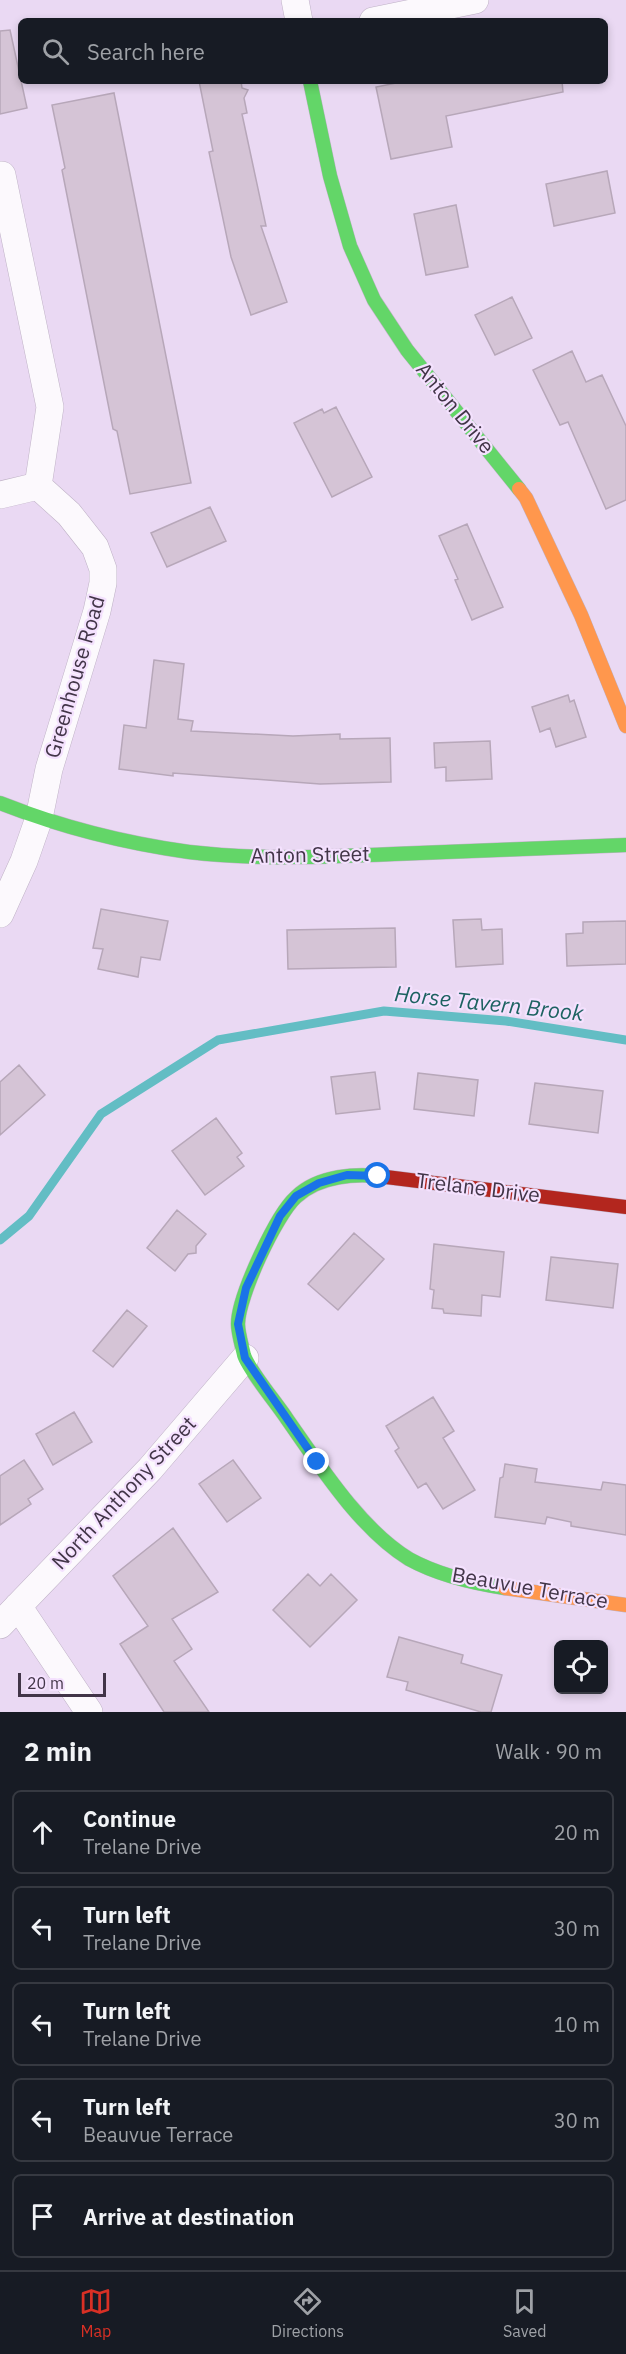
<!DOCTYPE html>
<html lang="en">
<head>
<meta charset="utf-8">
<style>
  body { margin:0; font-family:"IBM Plex Sans",sans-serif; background:#242831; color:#f1f3f6 }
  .controls { position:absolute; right:18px; bottom:18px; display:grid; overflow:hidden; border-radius:9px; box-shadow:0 3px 9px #0003 }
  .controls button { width:54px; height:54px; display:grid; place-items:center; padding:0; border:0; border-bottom:2px solid #363941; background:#171b24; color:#f1f3f6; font:30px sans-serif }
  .scale { position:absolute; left:18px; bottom:15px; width:88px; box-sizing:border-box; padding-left:6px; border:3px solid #423548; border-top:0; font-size:16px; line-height:21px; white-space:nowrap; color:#423548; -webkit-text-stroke:4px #f4e1fe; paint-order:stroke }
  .stop { position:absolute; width:18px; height:18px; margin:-14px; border:4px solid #1a73e8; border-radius:50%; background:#fff }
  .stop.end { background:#1a73e8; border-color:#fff; box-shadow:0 2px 6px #0008 }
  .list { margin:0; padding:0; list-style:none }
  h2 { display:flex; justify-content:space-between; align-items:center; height:78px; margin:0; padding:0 24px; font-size:26px }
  h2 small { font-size:20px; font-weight:400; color:#9ea1a6 }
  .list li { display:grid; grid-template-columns:39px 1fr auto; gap:18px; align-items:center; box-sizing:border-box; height:84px; margin:0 12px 12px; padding:0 12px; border:2px solid #363941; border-radius:9px }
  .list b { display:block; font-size:22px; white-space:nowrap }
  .list p { margin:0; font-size:20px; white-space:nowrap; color:#9ea1a6 }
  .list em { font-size:20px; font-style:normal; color:#9ea1a6 }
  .icon { flex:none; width:33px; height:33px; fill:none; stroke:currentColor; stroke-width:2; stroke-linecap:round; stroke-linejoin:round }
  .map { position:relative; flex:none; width:626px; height:1712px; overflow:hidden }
  .search { position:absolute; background:#171b24; box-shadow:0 3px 9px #0003; left:18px; right:18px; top:18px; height:66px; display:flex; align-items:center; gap:15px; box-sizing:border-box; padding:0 21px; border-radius:9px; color:#9ea1a6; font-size:22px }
  .sheet { height:558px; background:#171b24 }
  nav { display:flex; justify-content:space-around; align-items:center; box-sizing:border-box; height:84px; border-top:2px solid #363941; background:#171b24; font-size:16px; color:#9ea1a6 }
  nav a { display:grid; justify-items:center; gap:3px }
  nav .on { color:#d93025 }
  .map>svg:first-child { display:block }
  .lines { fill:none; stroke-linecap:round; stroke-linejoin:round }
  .stream { stroke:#63bdc4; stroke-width:9 }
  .building { fill:#d5c4d6; stroke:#b7a7b9; stroke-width:1.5 }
  .street-casing { stroke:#bfb2c6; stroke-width:28 }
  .fast-casing { stroke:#bfb2c6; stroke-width:15 }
  .slow-casing { stroke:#bfb2c6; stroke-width:15 }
  .jam-casing { stroke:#bfb2c6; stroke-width:15 }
  .street { stroke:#fcf9fd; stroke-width:27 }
  .fast { stroke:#63d668; stroke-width:14 }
  .slow { stroke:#ff974d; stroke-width:14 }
  .jam { stroke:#b3261e; stroke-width:14 }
  .route { stroke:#1a73e8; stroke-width:8 }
  .labels { text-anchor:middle; stroke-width:4.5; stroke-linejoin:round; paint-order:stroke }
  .street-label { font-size:21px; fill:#423548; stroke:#f4e1fe }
  .water-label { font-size:22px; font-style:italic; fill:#1d6261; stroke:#f4e1fe }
</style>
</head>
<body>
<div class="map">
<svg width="626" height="1712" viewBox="0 0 626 1712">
  <rect width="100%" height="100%" fill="#ead9f3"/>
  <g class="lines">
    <path class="stream" d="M0 1240 29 1216 101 1114 218 1040 384 1011 506 1021 626 1040"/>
  </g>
  <path class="building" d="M10 30 27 108 0 114V31Z
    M199 81H241L242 88 248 90 244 98 247 113 242 114 266 226H261L287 302 251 315 231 257 209 152 213 151Z
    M406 81H562L563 92 446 116 452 147 391 159 376 87Z
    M114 93 191 483 130 494 117 431 113 429 62 170 65 168 52 105Z
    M607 171 615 213 554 226 546 184Z
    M456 205 468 267 426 275 414 214Z
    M512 297 532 338 495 355 475 315Z
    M572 351 586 382 602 375 626 426V500L606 509 568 422 560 425 533 370Z
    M336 407 372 477 332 497 294 423 322 409 324 413Z
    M210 507 226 541 167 567 151 533Z
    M467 524 503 607 472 620 455 580 458 579 439 536Z
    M154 660 184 664 178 719 193 721 191 731 293 736 340 734V739L390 738 391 782 320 784 173 773V776L119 769 124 725 146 728Z
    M568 695 570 702 574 700 586 737 556 747 550 728 540 732 532 707Z
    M490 741 492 779 446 781V767L435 768 434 743Z
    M101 909 168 921 160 960 141 957 138 977 98 969 103 949 93 948Z
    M481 919 482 930 502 929 503 964 456 967 453 920Z
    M626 921V964L567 966 566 934 583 933V922Z
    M395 928 396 967 288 969 287 930Z
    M19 1065 45 1095 0 1135V1082Z
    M375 1072 380 1109 336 1114 331 1077Z
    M418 1073 478 1080 474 1116 414 1109Z
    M535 1083 603 1091 598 1133 529 1124Z
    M216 1118 242 1153 237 1157 244 1166 205 1195 172 1151Z
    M177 1210 206 1234 196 1246V1253L188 1254 175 1271 147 1248Z
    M354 1233 384 1259 338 1310 308 1284Z
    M434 1244 504 1252 500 1297 482 1295 481 1316 444 1313 443 1309 432 1308 434 1290 430 1289Z
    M551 1257 618 1264 613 1308 546 1300Z
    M127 1310 147 1326 113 1367 93 1351Z
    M433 1397 454 1431 443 1438 475 1490 443 1509 426 1483 418 1488 395 1451 399 1448 386 1426Z
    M74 1412 92 1442 53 1465 36 1434Z
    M24 1460 43 1489 28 1499 31 1504 0 1525V1476Z
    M233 1460 261 1498 227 1522 199 1484Z
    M505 1464 537 1469 535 1482 601 1490 603 1482 626 1485V1535L571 1526V1522L547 1517 545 1524 495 1517 500 1478 503 1477Z
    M173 1528 218 1592 172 1619 192 1649 174 1661 209 1712H164L120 1644 148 1626 113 1576Z
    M308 1574 320 1586 331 1574 357 1600 310 1647 273 1610Z
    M399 1637 463 1655 461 1663 502 1675 491 1712H481L406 1690 408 1682 387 1677Z"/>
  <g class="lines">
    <defs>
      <path id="street" d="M295 0 299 21
        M373 21 475 0
        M0 176 2 175 50 407 38 486 0 495
        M0 914 24 861 39 818 49 769 97 611 103 583V569L95 547 69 514 38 486
        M18 1606 89 1712
        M0 1625 150 1469 245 1358"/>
      <path id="fast" d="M310 81 330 176 350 246 374 300 407 350 519 489
        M0 803C61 827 124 843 189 852 257 860 326 857 394 854 471 851 549 848 626 845
        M386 1177C357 1173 319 1175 296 1197 276 1215 238 1297 238 1324 238 1333 242 1346 244 1355 248 1369 278 1405 287 1419 320 1466 360 1529 409 1559 438 1575 472 1583 505 1588"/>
      <path id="slow" d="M519 489 526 498 581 615 626 726
        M505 1588 626 1605"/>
      <path id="jam" d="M386 1177 626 1207"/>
    </defs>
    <use href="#street" class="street-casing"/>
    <use href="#fast" class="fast-casing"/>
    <use href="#slow" class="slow-casing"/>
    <use href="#jam" class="jam-casing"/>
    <use href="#street" class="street"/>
    <use href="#fast" class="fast"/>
    <use href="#slow" class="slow"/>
    <use href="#jam" class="jam"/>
  </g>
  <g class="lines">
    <path class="route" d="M317 1462 245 1358 238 1324 246 1288 280 1216 296 1196 319 1183 347 1175 378 1176"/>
  </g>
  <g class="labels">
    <g class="street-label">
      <text transform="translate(455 408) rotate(51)" y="7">Anton Drive</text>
      <text transform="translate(75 677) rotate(-74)" y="7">Greenhouse Road</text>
      <text transform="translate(310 855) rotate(-1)" y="7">Anton Street</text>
      <text transform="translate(478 1188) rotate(7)" y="7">Trelane Drive</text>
      <text transform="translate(124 1493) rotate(-47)" y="7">North Anthony Street</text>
      <text transform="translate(530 1588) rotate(10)" y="7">Beauvue Terrace</text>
    </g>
    <g class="water-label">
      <text transform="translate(489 1003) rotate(6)" y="8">Horse Tavern Brook</text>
    </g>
  </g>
</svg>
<div class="controls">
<button><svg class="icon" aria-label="locate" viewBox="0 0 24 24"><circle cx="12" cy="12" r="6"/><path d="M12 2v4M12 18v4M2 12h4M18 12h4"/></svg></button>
</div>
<div class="scale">20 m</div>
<div class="stop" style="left:378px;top:1176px"></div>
<div class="stop end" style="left:317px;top:1462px"></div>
<div class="search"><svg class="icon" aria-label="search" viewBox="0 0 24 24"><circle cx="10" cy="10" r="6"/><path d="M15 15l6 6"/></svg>Search here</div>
</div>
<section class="sheet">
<h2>2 min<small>Walk · 90 m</small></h2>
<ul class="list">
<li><svg class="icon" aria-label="ahead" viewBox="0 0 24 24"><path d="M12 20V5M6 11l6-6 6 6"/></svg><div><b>Continue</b><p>Trelane Drive</p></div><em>20 m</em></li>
<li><svg class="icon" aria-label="left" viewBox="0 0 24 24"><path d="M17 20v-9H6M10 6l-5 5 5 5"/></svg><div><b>Turn left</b><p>Trelane Drive</p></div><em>30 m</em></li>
<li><svg class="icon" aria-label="left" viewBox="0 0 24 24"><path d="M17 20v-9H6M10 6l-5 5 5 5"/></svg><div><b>Turn left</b><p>Trelane Drive</p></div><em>10 m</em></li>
<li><svg class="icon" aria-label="left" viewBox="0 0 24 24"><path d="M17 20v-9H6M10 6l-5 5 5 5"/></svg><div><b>Turn left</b><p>Beauvue Terrace</p></div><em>30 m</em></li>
<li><svg class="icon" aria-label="arrive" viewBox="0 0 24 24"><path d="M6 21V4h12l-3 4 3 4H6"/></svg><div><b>Arrive at destination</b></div></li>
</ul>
</section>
<nav>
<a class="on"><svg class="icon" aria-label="map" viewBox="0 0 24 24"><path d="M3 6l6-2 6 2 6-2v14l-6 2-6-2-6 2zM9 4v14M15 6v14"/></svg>Map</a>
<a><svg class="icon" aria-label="directions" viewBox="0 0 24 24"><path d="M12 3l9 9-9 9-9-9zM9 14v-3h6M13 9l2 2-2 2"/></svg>Directions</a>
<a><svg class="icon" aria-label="saved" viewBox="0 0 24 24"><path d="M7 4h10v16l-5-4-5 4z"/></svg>Saved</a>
</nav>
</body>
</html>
